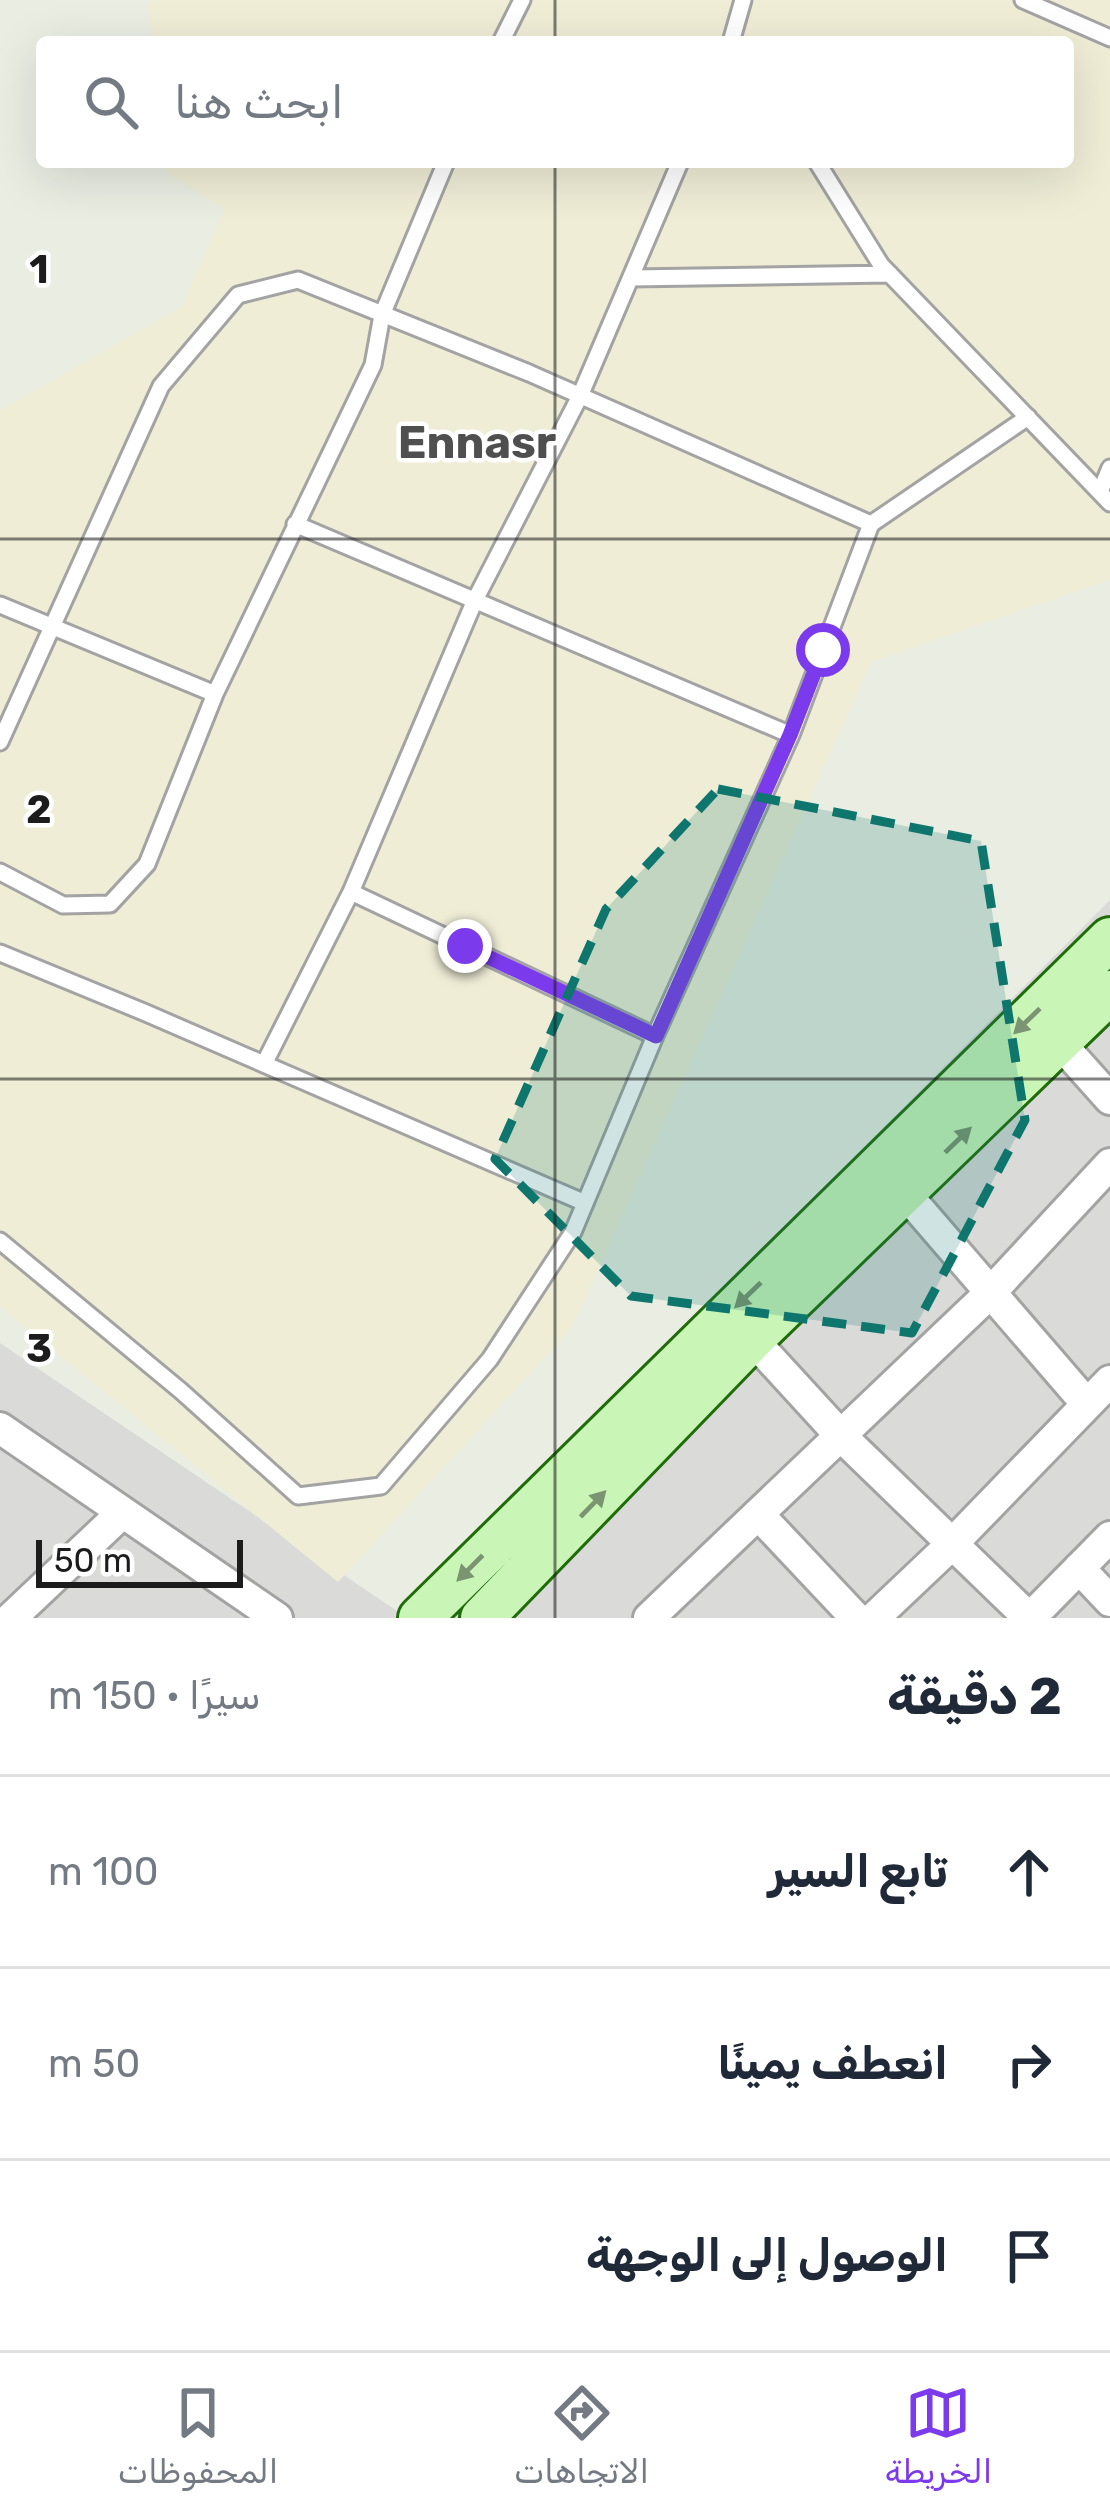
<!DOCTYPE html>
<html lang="ar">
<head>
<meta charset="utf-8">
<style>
  body { margin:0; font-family:Rubik,"Noto Naskh Arabic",sans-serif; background:#f2f2f3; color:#1f2937; direction:rtl }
  .scale { position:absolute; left:36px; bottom:30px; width:207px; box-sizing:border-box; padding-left:12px; border:6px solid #1c1c1c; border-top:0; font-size:33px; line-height:42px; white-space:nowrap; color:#1c1c1c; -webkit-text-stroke:9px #fff; paint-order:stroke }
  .stop { position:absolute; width:36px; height:36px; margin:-27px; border:9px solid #7c3aed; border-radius:50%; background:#fff }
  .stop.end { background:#7c3aed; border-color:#fff; box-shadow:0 3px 12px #0008 }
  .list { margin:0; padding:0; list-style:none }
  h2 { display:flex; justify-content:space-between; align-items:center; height:156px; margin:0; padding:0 48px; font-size:51px }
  h2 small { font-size:39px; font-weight:400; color:#747a83 }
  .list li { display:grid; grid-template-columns:78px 1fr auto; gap:36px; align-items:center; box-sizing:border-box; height:192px; padding:0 48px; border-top:3px solid #e0e1e3 }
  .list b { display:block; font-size:45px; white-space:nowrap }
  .list em { font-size:39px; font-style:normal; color:#747a83 }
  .icon { flex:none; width:66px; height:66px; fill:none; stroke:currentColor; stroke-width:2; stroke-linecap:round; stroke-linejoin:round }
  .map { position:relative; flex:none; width:1110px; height:1618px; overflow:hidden; direction:ltr }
  .search { position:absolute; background:#fff; box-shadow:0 12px 48px #0002; left:36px; right:36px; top:36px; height:132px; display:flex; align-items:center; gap:30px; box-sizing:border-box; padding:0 42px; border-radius:12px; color:#747a83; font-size:45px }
  .sheet { height:732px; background:#fff }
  nav { display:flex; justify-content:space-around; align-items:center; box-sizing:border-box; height:168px; border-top:3px solid #e0e1e3; background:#fff; font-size:33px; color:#747a83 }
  nav a { display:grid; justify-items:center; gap:6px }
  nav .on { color:#7c3aed }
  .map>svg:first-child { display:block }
  .residential { fill:#dadad9 }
  .military { fill:#efedd6 }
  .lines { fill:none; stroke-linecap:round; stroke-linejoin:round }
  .lane-casing { stroke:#a3a3a3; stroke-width:21 }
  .street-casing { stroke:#a3a3a3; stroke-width:36 }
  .secondary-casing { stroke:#216c0a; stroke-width:48 }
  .lane { stroke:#fff; stroke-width:15 }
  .street { stroke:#fff; stroke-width:30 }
  .secondary { stroke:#c9f6b7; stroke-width:42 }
  .oneway { fill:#7b9471 }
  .route { stroke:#7c3aed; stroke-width:15 }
  .marked { fill:#0f766e; fill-opacity:0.2; stroke:#0f766e; stroke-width:9; stroke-dasharray:24 15; stroke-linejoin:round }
  .grid { fill:none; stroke:#1c1c1c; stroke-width:3; stroke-opacity:0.55 }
  .labels { text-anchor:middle; stroke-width:9; stroke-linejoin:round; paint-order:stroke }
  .neighbourhood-label { font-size:45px; font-weight:bold; fill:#4f4f4f; stroke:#fff }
  .grid-label { font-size:39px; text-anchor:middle; font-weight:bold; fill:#1c1c1c; stroke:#fff; stroke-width:9; stroke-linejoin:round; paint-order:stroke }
</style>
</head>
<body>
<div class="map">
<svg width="1110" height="1618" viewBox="0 0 1110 1618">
  <rect width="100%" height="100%" fill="#e9ede2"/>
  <path class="residential" d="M1110 900V1618H0V1343L400 1613Z"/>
  <path class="military" d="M151 0H1110V580L871 662 571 1329 338 1582 0 1307V410L181 307 224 209 166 172 165 162H1068V42H152L148 7Z"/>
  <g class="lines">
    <defs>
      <path id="lane" d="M1023 0 1110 38
        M501 42 522 0
        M731 42 743 0
        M817 162 881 265 1110 503
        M631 278 890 274
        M1100 492 1110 468
        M295 524 791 735
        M0 605 215 694
        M0 742 161 386 238 295 298 280 529 373 871 524
        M0 872 63 905 110 904 147 864 215 694 373 365 382 315 446 162
        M351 892 655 1036
        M0 953 146 1013 585 1203
        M264 1064 351 892 475 600 580 396 680 162
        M0 1241 181 1391 298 1496 381 1486 490 1359 573 1232 655 1036 791 735 871 524 1028 417"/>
      <path id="street" d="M1059 1042 1110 1099
        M904 1192 1086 1403
        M752 1339 841 1436 1029 1618
        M0 1428 277 1618
        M758 1514 856 1618
        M1079 1568 1110 1601
        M11 1618 122 1513
        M649 1618 990 1293 1110 1164
        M874 1618 951 1545 1110 1381
        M1030 1618 1110 1537"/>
      <path id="secondary" d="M420 1618 1110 939
        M482 1618 752 1339 1110 992"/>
    </defs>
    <use href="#lane" class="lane-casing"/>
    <use href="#street" class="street-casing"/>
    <use href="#secondary" class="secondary-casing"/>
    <use href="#lane" class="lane"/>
    <use href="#street" class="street"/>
    <use href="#secondary" class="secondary"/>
  </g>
  <defs><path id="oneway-solid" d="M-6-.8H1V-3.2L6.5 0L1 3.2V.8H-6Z" transform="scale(3)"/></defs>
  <g class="oneway">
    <use href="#oneway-solid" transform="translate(1027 1021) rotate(136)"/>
    <use href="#oneway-solid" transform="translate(958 1140) rotate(-44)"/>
    <use href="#oneway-solid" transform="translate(748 1295) rotate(136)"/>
    <use href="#oneway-solid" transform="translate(593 1504) rotate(-46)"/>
    <use href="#oneway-solid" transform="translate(470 1568) rotate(135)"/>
  </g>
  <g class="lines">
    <path class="route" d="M465 946 656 1036 790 735 823 650"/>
  </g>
  <path class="marked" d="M718 789 981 841 1025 1120 912 1333 631 1296 495 1159 606 909Z"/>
  <path class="grid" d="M555 0V42M555 162V1618M0 539H1110M0 1079H1110"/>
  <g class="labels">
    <g class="neighbourhood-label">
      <text x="477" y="458">Ennasr</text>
    </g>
  </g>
  <g class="grid-label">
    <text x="39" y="283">1</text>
    <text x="39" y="823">2</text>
    <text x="39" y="1362">3</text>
  </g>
</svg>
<div class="scale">50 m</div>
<div class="stop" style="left:823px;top:650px"></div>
<div class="stop end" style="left:465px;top:946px"></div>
<div class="search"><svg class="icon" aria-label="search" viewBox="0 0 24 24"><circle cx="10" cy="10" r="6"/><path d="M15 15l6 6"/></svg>ابحث هنا</div>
</div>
<section class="sheet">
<h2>2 دقيقة<small>سيرًا · 150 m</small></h2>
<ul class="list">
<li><svg class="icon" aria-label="ahead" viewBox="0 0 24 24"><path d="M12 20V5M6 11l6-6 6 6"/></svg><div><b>تابع السير</b></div><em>100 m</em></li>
<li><svg class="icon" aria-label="right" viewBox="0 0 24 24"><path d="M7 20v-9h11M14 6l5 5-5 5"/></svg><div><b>انعطف يمينًا</b></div><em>50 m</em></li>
<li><svg class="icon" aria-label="arrive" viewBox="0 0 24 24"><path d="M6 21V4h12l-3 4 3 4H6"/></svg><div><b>الوصول إلى الوجهة</b></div></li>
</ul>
</section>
<nav>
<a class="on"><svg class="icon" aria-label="map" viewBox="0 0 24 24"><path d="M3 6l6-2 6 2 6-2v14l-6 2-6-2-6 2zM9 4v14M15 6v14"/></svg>الخريطة</a>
<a><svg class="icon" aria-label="directions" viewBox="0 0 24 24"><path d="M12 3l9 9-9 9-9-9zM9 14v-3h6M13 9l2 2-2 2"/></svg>الاتجاهات</a>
<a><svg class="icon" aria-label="saved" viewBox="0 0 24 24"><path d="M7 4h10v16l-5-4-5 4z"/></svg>المحفوظات</a>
</nav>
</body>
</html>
